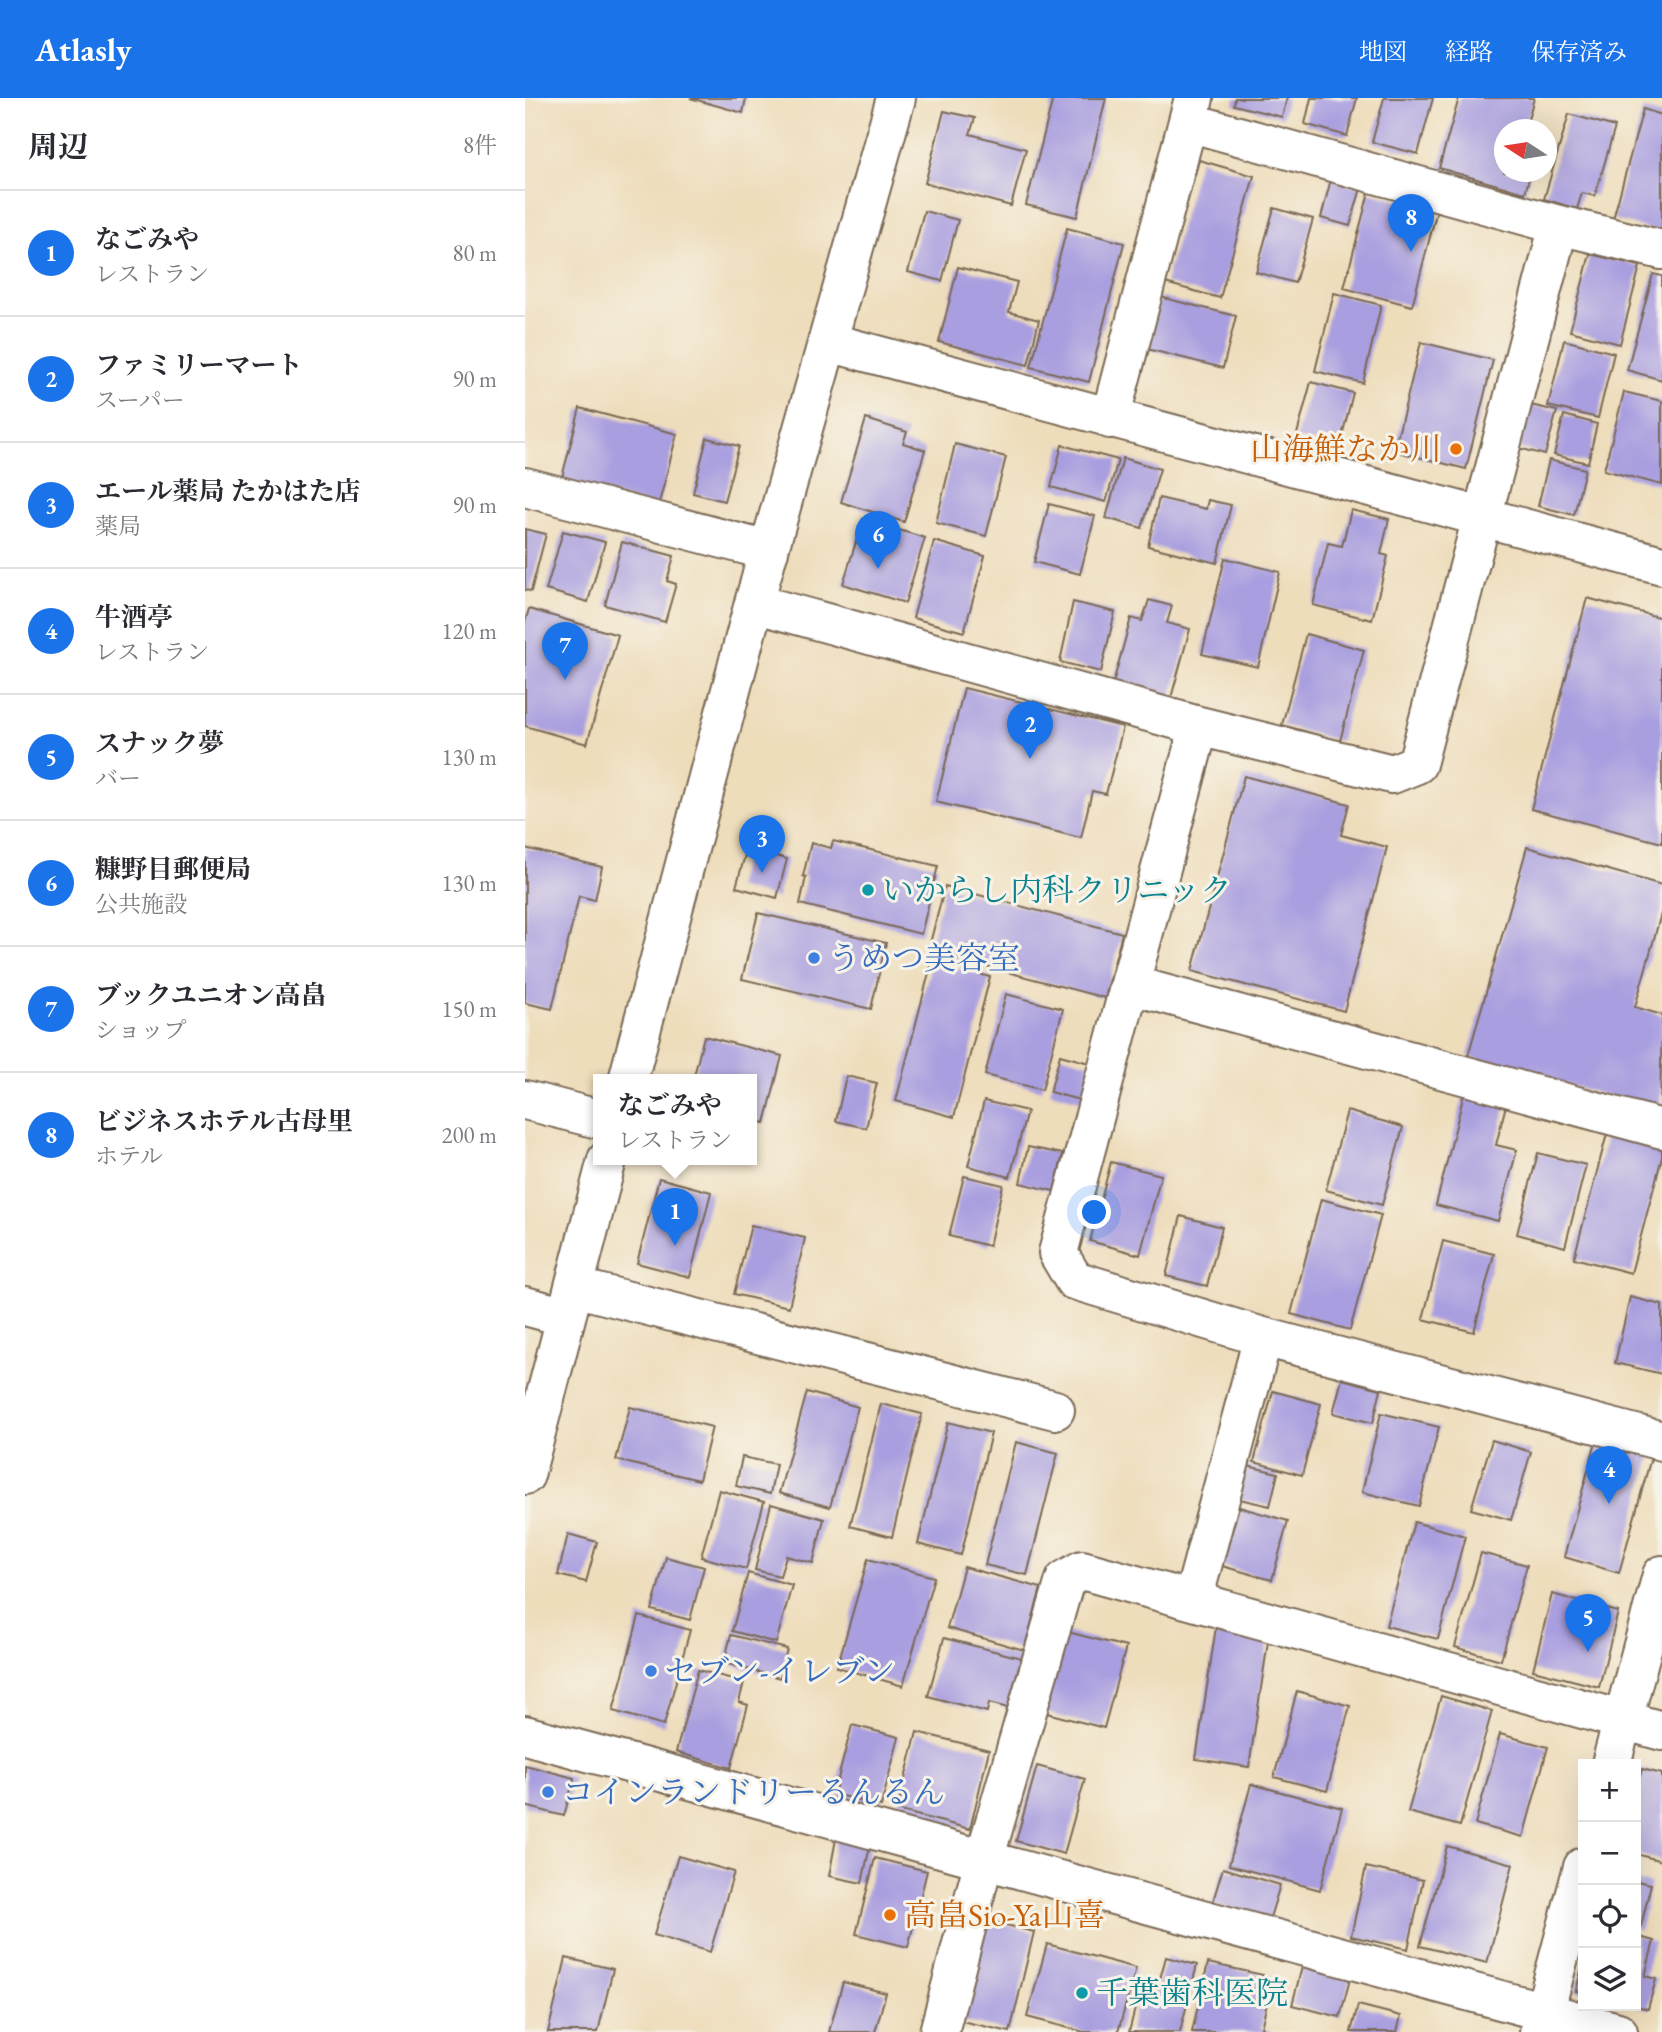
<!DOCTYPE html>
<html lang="ja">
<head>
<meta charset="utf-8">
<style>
  body { margin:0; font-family:"EB Garamond","Noto Serif JP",serif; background:#f7f7f7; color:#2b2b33 }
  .controls { position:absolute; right:21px; bottom:21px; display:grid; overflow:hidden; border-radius:0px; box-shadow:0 7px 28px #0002 }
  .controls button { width:63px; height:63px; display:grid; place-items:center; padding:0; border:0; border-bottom:2px solid #e1e1e2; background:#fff; color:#2b2b33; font:35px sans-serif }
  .compass { position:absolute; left:969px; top:21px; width:63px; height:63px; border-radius:50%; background:#fff; box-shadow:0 7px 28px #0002; rotate:282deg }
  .you { position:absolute; left:570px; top:1115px; width:24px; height:24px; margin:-18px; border:5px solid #fff; border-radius:50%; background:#1a73e8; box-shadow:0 0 0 10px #1a73e833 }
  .badge { display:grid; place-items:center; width:46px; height:46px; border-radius:50%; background:#1a73e8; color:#fff; font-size:23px; font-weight:700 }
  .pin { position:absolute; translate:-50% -58px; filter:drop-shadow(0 2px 4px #0008) }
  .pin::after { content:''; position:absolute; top:37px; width:24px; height:21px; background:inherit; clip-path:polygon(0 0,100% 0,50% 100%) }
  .popup { position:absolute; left:68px; top:976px; width:164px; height:91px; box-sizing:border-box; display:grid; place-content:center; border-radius:0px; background:#fff; filter:drop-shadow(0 2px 5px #0005); font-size:23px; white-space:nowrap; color:#7c7c81 }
  .popup b { font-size:26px; color:#2b2b33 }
  .popup::after { content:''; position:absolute; left:50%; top:100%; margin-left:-14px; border:14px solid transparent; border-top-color:#fff }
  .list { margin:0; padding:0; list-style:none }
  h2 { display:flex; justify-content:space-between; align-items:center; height:91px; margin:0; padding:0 28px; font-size:30px }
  h2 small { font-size:23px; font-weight:400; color:#7c7c81 }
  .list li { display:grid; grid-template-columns:46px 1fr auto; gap:21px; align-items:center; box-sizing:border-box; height:126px; padding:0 28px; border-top:2px solid #e1e1e2 }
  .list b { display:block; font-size:26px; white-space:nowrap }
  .list p { margin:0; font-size:23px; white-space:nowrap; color:#7c7c81 }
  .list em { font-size:23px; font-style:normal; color:#7c7c81 }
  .icon { flex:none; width:38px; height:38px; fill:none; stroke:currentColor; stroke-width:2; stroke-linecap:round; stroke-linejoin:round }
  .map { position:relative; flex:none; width:1137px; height:1934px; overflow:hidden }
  header { display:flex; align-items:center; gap:42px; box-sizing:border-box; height:98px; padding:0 35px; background:#1a73e8; color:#fff }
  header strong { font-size:33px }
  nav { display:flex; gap:38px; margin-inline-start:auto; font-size:24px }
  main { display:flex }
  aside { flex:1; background:#fff }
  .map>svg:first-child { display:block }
  .building { fill:#a99edf }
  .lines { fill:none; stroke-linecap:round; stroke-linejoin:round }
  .minor-casing { stroke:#7a6955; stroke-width:42 }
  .minor { stroke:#fff; stroke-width:38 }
  .food-dot { fill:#e8710a; stroke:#f7f3e8; stroke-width:2.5 }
  .culture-dot { fill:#0f9aa8; stroke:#f7f3e8; stroke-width:2.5 }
  .shop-dot { fill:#3f7fe0; stroke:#f7f3e8; stroke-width:2.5 }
  .labels { text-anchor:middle; stroke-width:6; stroke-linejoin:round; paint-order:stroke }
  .food-label { font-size:32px; fill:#c56008; stroke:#f7f3e8; text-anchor:end }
  .culture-label { font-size:32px; fill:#0d838f; stroke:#f7f3e8; text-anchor:start }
  .shop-label { font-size:32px; fill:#366cbe; stroke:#f7f3e8; text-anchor:start }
</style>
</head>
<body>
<header>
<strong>Atlasly</strong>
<nav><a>地図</a><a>経路</a><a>保存済み</a></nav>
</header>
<main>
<aside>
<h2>周辺<small>8件</small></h2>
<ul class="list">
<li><span class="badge">1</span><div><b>なごみや</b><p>レストラン</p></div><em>80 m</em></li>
<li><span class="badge">2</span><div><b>ファミリーマート</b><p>スーパー</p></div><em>90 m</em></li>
<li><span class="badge">3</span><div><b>エール薬局 たかはた店</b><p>薬局</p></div><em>90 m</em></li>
<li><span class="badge">4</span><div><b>牛酒亭</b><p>レストラン</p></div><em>120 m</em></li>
<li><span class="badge">5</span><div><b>スナック夢</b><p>バー</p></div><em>130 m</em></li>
<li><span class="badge">6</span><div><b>糠野目郵便局</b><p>公共施設</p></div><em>130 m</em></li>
<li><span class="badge">7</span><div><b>ブックユニオン高畠</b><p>ショップ</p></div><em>150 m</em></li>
<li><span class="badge">8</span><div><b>ビジネスホテル古母里</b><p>ホテル</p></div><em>200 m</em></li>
</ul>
</aside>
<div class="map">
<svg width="1137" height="1934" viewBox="0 0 1137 1934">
  <rect width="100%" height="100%" fill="#f7f3e8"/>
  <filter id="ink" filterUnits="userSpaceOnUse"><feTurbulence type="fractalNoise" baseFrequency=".0143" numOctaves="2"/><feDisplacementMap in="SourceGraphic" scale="14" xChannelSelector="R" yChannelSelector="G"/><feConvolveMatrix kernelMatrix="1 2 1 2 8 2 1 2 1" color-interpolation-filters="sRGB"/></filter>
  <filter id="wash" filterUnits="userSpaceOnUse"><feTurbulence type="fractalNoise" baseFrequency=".00686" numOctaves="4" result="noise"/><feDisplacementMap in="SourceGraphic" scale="28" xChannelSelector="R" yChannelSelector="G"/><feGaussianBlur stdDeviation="1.57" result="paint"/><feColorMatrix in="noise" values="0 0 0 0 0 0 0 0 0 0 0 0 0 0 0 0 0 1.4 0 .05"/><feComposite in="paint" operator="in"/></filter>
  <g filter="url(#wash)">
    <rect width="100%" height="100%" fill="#edb"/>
    <g id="blocks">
      <path class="building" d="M165 0H221L218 15Z
        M528 0H581L552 119 501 107Z
        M710 0H762L757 19 709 7Z
        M786 0H832L822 38 780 26Z
        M859 0H908L893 56 847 44Z
        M934 0H1009L1000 32H979V74H1006L1000 95 914 70Z
        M1118 11 1137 17V135L1088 121Z
        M419 13 450 20 445 36 501 51 486 108 400 85Z
        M1044 16 1090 29 1070 98 1057 95 1052 111 1019 101Z
        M674 62 729 78 695 200 640 185Z
        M806 81 836 90 825 128 796 120Z
        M844 94 912 112 887 208 819 190Z
        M749 110 788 121 770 185 731 174Z
        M399 113 433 122 417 183 383 174Z
        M542 130 599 145 564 284 506 269Z
        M1065 156 1115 168 1095 246 1045 233Z
        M433 169 492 184 484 214 514 222 503 267 414 244Z
        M1128 176 1137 178V282L1102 272Z
        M809 195 856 207 838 285 790 273Z
        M635 199 711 218 698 270 622 251Z
        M1039 242 1089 255 1073 320 1023 308Z
        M896 244 968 262 941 371 869 353Z
        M786 284 828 295 814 350 771 340Z
        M1099 294 1137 303V387L1079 372Z
        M1001 306 1032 313 1020 357 990 349Z
        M55 310 152 336 133 409 36 383Z
        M1039 317 1072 326 1063 365 1029 357Z
        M341 321 382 334 378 345 400 352 379 424 316 404Z
        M182 340 214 348 199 403 168 395Z
        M430 346 481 359 461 438 411 425Z
        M537 347 593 362 581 404 526 389Z
        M598 360 635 371 617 430 581 420Z
        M1024 362 1060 371 1049 417 1013 408Z
        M634 400 681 411 683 402 706 407 692 465 623 448Z
        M524 406 570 418 555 476 509 464Z
        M826 412 864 421 856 456 863 458 847 522 788 507 803 445 817 448Z
        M338 421 400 440 380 505 318 486Z
        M0 431 21 436 6 493 0 492Z
        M38 433 80 444 63 504 21 492Z
        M409 443 460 458 439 534 388 520Z
        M97 444 149 458 142 483 151 486 140 524 80 507Z
        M700 460 755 474 733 569 677 556Z
        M1062 500 1137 520V745L1006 711Z
        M624 502 647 508 642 525 665 531 646 600 588 585 606 520 617 523Z
        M548 504 590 514 576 574 535 564Z
        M4 511 93 537 62 646 0 628V524Z
        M781 536 839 552 815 643 757 627Z
        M439 590 598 629 581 696 567 693 556 740 411 704Z
        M719 678 824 706 816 737 862 749 819 913 667 873Z
        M308 743 413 768 396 836 275 806 281 779 278 778 286 745 306 750Z
        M1002 749 1137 787V812L1110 909 1137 917 1135 1013 943 958Z
        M0 750 77 769 70 802 54 798 27 911 0 905Z
        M222 750 262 761 252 800 211 789Z
        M420 788 597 835 580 900 403 853Z
        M233 815 361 845 346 911 217 881Z
        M407 863 465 879 429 1019 371 1003Z
        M481 896 538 911 517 992 460 977Z
        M179 938 257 958 240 1025 227 1022V982H168Z
        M535 957 568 966 558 1003 525 994Z
        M321 978 352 985 341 1030 311 1023Z
        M941 988 983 999 971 1047 992 1052 973 1123 911 1107Z
        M459 1003 502 1013 485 1079 443 1068Z
        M822 1013 878 1029 857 1107 801 1092Z
        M1083 1032 1137 1046V1059L1106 1175 1049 1160Z
        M503 1049 538 1056 529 1093 495 1085Z
        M1013 1055 1061 1067 1040 1149 992 1136Z
        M586 1064 636 1077 615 1157 565 1143Z
        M439 1078 478 1087 464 1148 424 1138Z
        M134 1080 186 1094 165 1179 112 1165Z
        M796 1101 856 1117 825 1232 766 1216Z
        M656 1118 697 1129 682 1188 641 1178Z
        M226 1127 280 1140 264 1209 209 1196Z
        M918 1143 969 1156 949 1234 898 1221Z
        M1105 1199 1137 1207V1276L1090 1265Z
        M817 1281 856 1291 848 1325 808 1315Z
        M748 1293 796 1306 777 1377 729 1364Z
        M282 1294 333 1309 305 1409 254 1395Z
        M356 1306 397 1316 367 1439 325 1428Z
        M105 1309 187 1329 174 1382 91 1362Z
        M856 1315 914 1329 894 1408 837 1394Z
        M423 1324 466 1335 436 1457 393 1446Z
        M1072 1340 1127 1356 1094 1475 1039 1459Z
        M967 1342 1006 1354 986 1422 946 1411Z
        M491 1344 533 1355 502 1477 460 1467Z
        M217 1359 251 1366 245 1396 211 1388Z
        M718 1367 753 1375 745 1408 710 1400Z
        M194 1392 239 1404 221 1471 176 1459Z
        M246 1406 299 1421 288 1465 261 1458 255 1478 230 1472Z
        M714 1409 763 1423 747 1482 697 1468Z
        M889 1424 940 1438 913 1541 861 1528Z
        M43 1436 72 1444 61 1484 33 1477Z
        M956 1455 1002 1467 976 1562 930 1549Z
        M141 1459 179 1469 165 1522 127 1512Z
        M343 1461 409 1479 378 1588 312 1569Z
        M439 1469 516 1490 499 1552 422 1530Z
        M223 1475 267 1487 251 1545 207 1533Z
        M1027 1496 1093 1514 1074 1589 1008 1572Z
        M114 1518 165 1532 139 1627 88 1613Z
        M691 1529 744 1537 724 1669 671 1661Z
        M539 1533 601 1549 579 1630 518 1614Z
        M206 1537 262 1551 255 1580 199 1565Z
        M419 1540 496 1560 483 1610 464 1605 462 1614 403 1598Z
        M173 1572 219 1584 214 1604 223 1607 206 1670 151 1654Z
        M772 1593 825 1608 802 1693 749 1679Z
        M916 1598 967 1613 935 1728 883 1714Z
        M327 1627 374 1639 356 1708 309 1696Z
        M392 1634 464 1652 445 1731 372 1712Z
        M975 1636 1023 1649 998 1739 950 1726Z
        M0 1667 49 1680 39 1718 0 1708Z
        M512 1668 560 1681 539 1756 491 1743Z
        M1117 1671 1137 1676V1763L1111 1756V1694Z
        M726 1686 817 1710 795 1792 704 1767Z
        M311 1741 345 1748 337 1785 304 1778Z
        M922 1748 988 1766 962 1865 895 1848Z
        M153 1758 209 1774 185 1854 129 1837Z
        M350 1760 402 1773 383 1849 331 1836Z
        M841 1769 898 1782 883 1851 826 1838Z
        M698 1770 755 1787 744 1823 687 1806Z
        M1111 1783 1126 1786 1115 1832 1111 1831Z
        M457 1821 509 1834 485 1934 432 1922Z
        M1111 1838 1129 1843 1120 1878 1131 1881 1123 1911 1111 1908Z
        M522 1846 611 1870 593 1934H559L502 1919Z
        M641 1859 672 1867 655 1934H604L614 1895 630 1899Z
        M41 1860 88 1871 73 1934H23Z
        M683 1865 738 1877 733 1899 743 1901 736 1930 747 1934H667Z
        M777 1869 825 1881 815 1919 767 1907Z
        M1057 1869H1058V1895L1051 1893Z
        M318 1884 361 1895 350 1934H304Z
        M833 1907 876 1918 872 1934H826Z"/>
    </g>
  </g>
  <g filter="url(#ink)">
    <use href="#blocks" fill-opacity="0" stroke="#7a6955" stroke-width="2"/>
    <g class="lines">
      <defs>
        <path id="minor" d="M663 24 1034 127 1137 152
          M303 244 1137 467
          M585 321 669 0
          M0 389 244 453
          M229 505 674 628 867 676 892 666 1034 127
          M674 628 533 1155 549 1182 738 1239 1137 1343
          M606 887 1137 1031
          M103 982 229 505 371 0
          M0 1002 73 1021
          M49 1189 530 1312
          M0 1208 41 1219
          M0 1377 82 1062
          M668 1502 738 1239
          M0 1637 1093 1934
          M1086 1666 1137 1477
          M414 1934 459 1762 540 1482 557 1472 1137 1633
          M1014 1934 1058 1769"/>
      </defs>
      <use href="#minor" class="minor-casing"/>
      <use href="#minor" class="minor"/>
    </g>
  </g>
  <g class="food-dot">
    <circle cx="931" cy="351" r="7"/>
    <circle cx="365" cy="1817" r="7"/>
  </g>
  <g class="culture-dot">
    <circle cx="343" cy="792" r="7"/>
    <circle cx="557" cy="1895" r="7"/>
  </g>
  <g class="shop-dot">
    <circle cx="289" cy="860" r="7"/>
    <circle cx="126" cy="1573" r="7"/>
    <circle cx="23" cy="1694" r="7"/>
  </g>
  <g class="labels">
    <g class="food-label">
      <text x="917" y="362">山海鮮なか川</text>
      <text x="379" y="1828" text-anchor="start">高畠Sio-Ya山喜</text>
    </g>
    <g class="culture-label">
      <text x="357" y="803">いからし内科クリニック</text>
      <text x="571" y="1906">千葉歯科医院</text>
    </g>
    <g class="shop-label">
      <text x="303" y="871">うめつ美容室</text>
      <text x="140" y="1584">セブン-イレブン</text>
      <text x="37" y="1705">コインランドリーるんるん</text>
    </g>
  </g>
</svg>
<div class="controls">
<button>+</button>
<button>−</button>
<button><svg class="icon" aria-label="locate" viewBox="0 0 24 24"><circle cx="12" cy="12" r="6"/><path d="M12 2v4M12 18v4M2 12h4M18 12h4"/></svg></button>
<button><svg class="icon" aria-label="layers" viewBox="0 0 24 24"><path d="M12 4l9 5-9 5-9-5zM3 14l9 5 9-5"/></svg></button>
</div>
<svg class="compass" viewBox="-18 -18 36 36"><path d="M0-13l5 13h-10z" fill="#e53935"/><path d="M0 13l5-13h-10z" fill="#7c7c81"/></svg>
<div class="you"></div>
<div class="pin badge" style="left:150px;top:1148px">1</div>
<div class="popup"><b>なごみや</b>レストラン</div>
<div class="pin badge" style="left:505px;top:661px">2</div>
<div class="pin badge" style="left:237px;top:775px">3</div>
<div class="pin badge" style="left:1084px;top:1406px">4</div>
<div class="pin badge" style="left:1063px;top:1554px">5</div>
<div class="pin badge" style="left:353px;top:471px">6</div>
<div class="pin badge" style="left:40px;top:582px">7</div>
<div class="pin badge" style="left:886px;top:154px">8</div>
</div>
</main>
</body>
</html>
